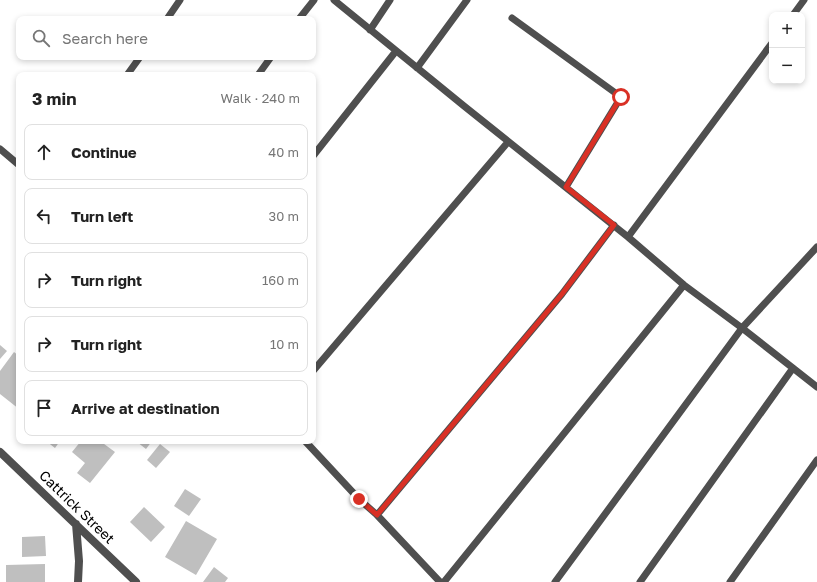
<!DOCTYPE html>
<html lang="en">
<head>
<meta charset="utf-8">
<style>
  body { margin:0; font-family:"Golos Text",sans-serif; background:#f6f6f6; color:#222 }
  .controls { position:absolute; right:12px; top:12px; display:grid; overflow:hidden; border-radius:8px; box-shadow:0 2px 6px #0003 }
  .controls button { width:36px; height:36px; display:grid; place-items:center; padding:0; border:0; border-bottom:1px solid #e0e0e0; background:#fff; color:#222; font:20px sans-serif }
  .stop { position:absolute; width:12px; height:12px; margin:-9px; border:3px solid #d93025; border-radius:50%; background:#fff }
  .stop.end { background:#d93025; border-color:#fff; box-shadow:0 1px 4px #0008 }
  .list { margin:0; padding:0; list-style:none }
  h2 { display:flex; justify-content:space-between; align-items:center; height:52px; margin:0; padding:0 16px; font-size:17px }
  h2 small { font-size:13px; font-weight:400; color:#767676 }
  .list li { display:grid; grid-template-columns:26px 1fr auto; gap:12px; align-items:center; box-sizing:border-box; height:56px; margin:0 8px 8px; padding:0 8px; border:1px solid #e0e0e0; border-radius:8px }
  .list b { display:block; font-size:15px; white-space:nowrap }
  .list em { font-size:13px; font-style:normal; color:#767676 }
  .icon { flex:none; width:22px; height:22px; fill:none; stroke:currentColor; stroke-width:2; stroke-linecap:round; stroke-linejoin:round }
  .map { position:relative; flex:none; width:817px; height:582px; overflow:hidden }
  .search { position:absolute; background:#fff; box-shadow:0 2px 6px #0003; left:16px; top:16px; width:300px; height:44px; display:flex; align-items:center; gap:10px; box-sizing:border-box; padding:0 14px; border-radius:8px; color:#767676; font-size:15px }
  .panel { position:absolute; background:#fff; box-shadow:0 2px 6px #0003; left:16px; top:72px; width:300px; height:372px; border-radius:8px }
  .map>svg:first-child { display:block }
  .building { fill:#bfbfbf }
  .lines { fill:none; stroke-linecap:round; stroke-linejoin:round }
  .service { stroke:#4f4f4f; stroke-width:7 }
  .minor { stroke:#4f4f4f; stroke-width:8 }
  .route { stroke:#d93025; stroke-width:5 }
  .labels { text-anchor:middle; stroke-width:4; stroke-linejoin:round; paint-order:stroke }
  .street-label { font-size:14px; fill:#000; stroke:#fff }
</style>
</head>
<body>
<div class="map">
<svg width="817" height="582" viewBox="0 0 817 582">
  <rect width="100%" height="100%" fill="#fff"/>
  <path class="building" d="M0 345 7 351 0 359Z
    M14 352 19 356V409L0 394V371Z
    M46 441H60L55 448Z
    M81 441H100L115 452 90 483 77 473 85 463 72 452Z
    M138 441H152L146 449 137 442Z
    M160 444 170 452 156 468 147 460Z
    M185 489 201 499 189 516 174 506Z
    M144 507 165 527 151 542 130 522Z
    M186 521 217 539 196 575 165 557Z
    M45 536 46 556 22 557V537Z
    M45 564V582H6V565Z
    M214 567 228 578 225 582H203Z"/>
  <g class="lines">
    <path class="service" d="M334 0 464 106 628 237 684 285 742 328 817 387
      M793 15 804 0
      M512 18 621 97 566 187
      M167 19 180 0
      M299 19 314 0
      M370 30 390 0
      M417 68 467 0
      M127 75 140 57
      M258 75 271 57
      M0 149 19 165
      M313 156 396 51
      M628 237 772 43
      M313 371 508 142
      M305 441 359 499 377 515 562 294 614 225
      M377 515 440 582
      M444 582 684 285
      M555 582 742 328 817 247
      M640 582 793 368
      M730 582 817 460"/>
    <path class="minor" d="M0 452 136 582
      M76 524 79 561 78 582"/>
  </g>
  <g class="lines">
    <path class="route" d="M359 499 377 515 562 294 614 225 566 187 621 97"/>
  </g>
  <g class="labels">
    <g class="street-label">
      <text transform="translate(77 507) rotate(44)" y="5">Cattrick Street</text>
    </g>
  </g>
</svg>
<div class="controls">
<button>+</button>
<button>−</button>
</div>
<div class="stop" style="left:621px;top:97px"></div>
<div class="stop end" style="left:359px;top:499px"></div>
<div class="search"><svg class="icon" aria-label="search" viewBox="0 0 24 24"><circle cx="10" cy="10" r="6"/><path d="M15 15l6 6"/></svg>Search here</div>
<section class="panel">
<h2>3 min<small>Walk · 240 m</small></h2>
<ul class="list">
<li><svg class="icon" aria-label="ahead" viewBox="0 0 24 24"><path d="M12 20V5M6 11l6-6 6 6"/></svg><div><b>Continue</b></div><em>40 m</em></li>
<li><svg class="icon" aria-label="left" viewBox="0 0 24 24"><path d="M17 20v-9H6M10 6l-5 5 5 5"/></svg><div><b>Turn left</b></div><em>30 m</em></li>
<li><svg class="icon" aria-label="right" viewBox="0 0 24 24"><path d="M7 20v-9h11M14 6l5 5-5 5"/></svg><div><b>Turn right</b></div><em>160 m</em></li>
<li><svg class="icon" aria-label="right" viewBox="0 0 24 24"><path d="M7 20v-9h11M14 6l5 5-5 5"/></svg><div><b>Turn right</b></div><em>10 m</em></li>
<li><svg class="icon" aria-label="arrive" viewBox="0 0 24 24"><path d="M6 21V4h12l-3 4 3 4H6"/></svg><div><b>Arrive at destination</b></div></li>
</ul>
</section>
</div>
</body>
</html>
